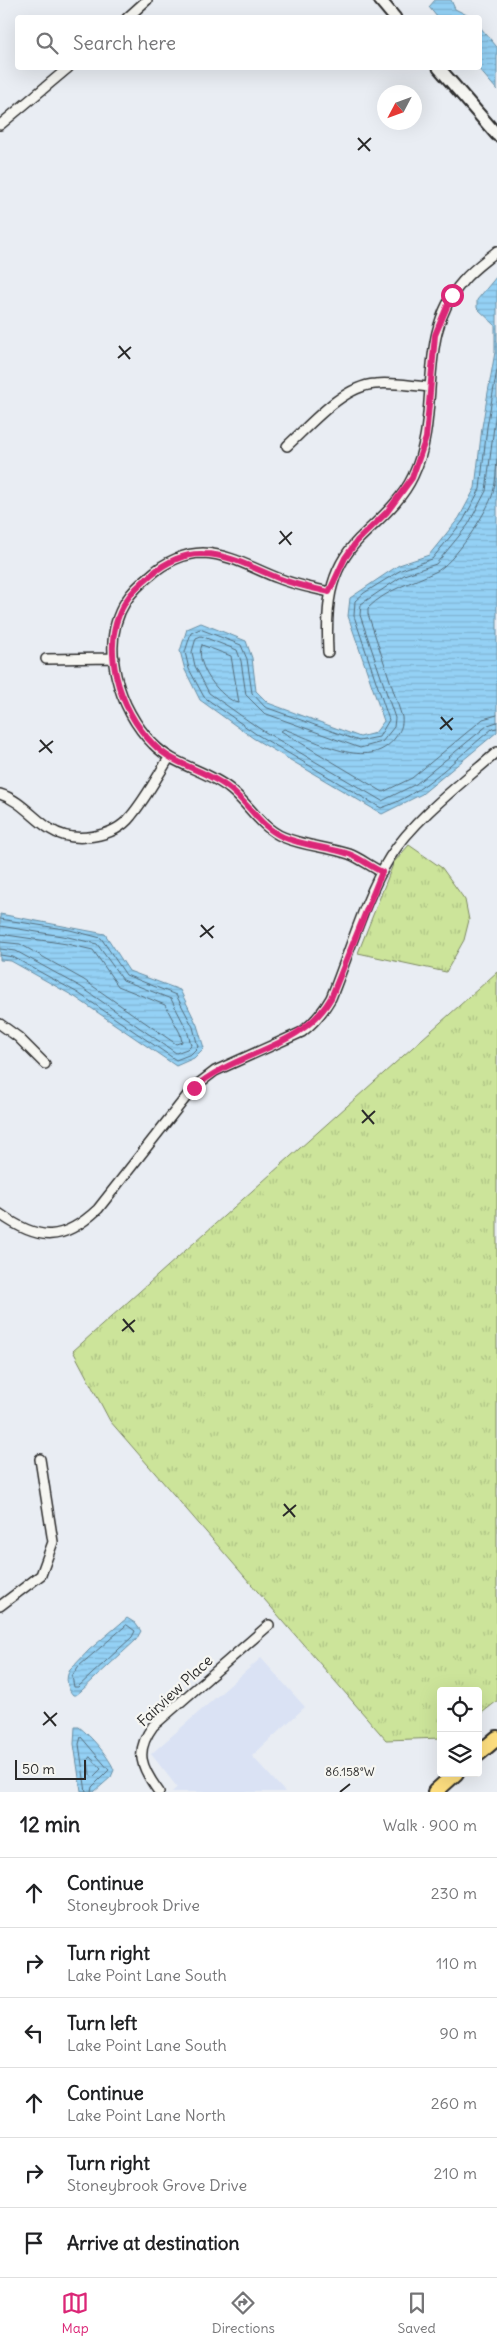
<!DOCTYPE html>
<html lang="en">
<head>
<meta charset="utf-8">
<style>
  body { margin:0; font-family:Delius,sans-serif; background:#f2f2f2; color:#202124 }
  .controls { position:absolute; right:15px; bottom:15px; display:grid; overflow:hidden; border-radius:5px; box-shadow:0 5px 20px #0002 }
  .controls button { width:45px; height:45px; display:grid; place-items:center; padding:0; border:0; border-bottom:1px solid #e0e0e0; background:#fff; color:#202124; font:25px sans-serif }
  .compass { position:absolute; left:377px; top:85px; width:45px; height:45px; border-radius:50%; background:#fff; box-shadow:0 5px 20px #0002; rotate:229deg }
  .scale { position:absolute; left:15px; bottom:12px; width:71px; box-sizing:border-box; padding-left:5px; border:2px solid #2b2b2b; border-top:0; font-size:14px; line-height:18px; white-space:nowrap; color:#2b2b2b; -webkit-text-stroke:4px #f6f6f2; paint-order:stroke }
  .stop { position:absolute; width:15px; height:15px; margin:-11px; border:4px solid #db2777; border-radius:50%; background:#fff }
  .stop.end { background:#db2777; border-color:#fff; box-shadow:0 1px 5px #0008 }
  .list { margin:0; padding:0; list-style:none }
  h2 { display:flex; justify-content:space-between; align-items:center; height:65px; margin:0; padding:0 20px; font-size:21px }
  h2 small { font-size:16px; font-weight:400; color:#757577 }
  .list li { display:grid; grid-template-columns:32px 1fr auto; gap:15px; align-items:center; box-sizing:border-box; height:70px; padding:0 20px; border-top:1px solid #e0e0e0 }
  .list b { display:block; font-size:19px; white-space:nowrap }
  .list p { margin:0; font-size:16px; white-space:nowrap; color:#757577 }
  .list em { font-size:16px; font-style:normal; color:#757577 }
  .icon { flex:none; width:28px; height:28px; fill:none; stroke:currentColor; stroke-width:2; stroke-linecap:round; stroke-linejoin:round }
  .map { position:relative; flex:none; width:497px; height:1792px; overflow:hidden }
  .search { position:absolute; background:#fff; box-shadow:0 5px 20px #0002; left:15px; right:15px; top:15px; height:55px; display:flex; align-items:center; gap:12px; box-sizing:border-box; padding:0 18px; border-radius:5px; color:#757577; font-size:19px }
  .sheet { height:485px; background:#fff }
  nav { display:flex; justify-content:space-around; align-items:center; box-sizing:border-box; height:70px; border-top:1px solid #e0e0e0; background:#fff; font-size:14px; color:#757577 }
  nav a { display:grid; justify-items:center; gap:2px }
  nav .on { color:#db2777 }
  .map>svg:first-child { display:block }
  .built { fill:#dae2f4 }
  .grass { fill:url(#grass-tufts); stroke:#7c8862 }
  .water { fill:url(#water-rules); stroke:#6a8fa4 }
  .lines { fill:none; stroke-linecap:round; stroke-linejoin:round }
  .shore { stroke:#556d7c; stroke-width:1 }
  .minor-casing { stroke:#2b2b2b; stroke-width:12 }
  .secondary-casing { stroke:#2b2b2b; stroke-width:15 }
  .primary-casing { stroke:#2b2b2b; stroke-width:18 }
  .minor { stroke:#f6f6f2; stroke-width:9 }
  .secondary { stroke:#f6f6f2; stroke-width:11 }
  .primary { stroke:#fedf80; stroke-width:14 }
  .route { stroke:#db2777; stroke-width:6 }
  .ticks { fill:none; stroke:#2b2b2b; stroke-width:2 }
  .labels { text-anchor:middle; stroke-width:4.5; stroke-linejoin:round; paint-order:stroke }
  .street-label { font-size:15px; fill:#2b2b2b; stroke:#f6f6f2 }
  .ticks-label { font-size:12px; text-anchor:middle; fill:#2b2b2b; stroke:#f6f6f2; stroke-width:4.5; stroke-linejoin:round; paint-order:stroke }
</style>
</head>
<body>
<div class="map">
<svg width="497" height="1792" viewBox="0 0 497 1792">
  <defs>
    <pattern id="grass-tufts" width="24" height="20" patternUnits="userSpaceOnUse" patternTransform="scale(1.25)"><rect width="24" height="20" fill="#cce49a"/><path d="M3 7l-1-3M5 7V3M7 7l1-3M15 17l-1-3M17 17v-4M19 17l1-3" fill="none" stroke="#afc485"/></pattern>
    <pattern id="water-rules" width="6" height="5" patternUnits="userSpaceOnUse" patternTransform="scale(1.25)"><rect width="6" height="5" fill="#94d1f5"/><path d="M0 2.5h6" fill="none" stroke="#80b4d2"/></pattern>
  </defs>
  <rect width="100%" height="100%" fill="#e9edf3"/>
  <filter id="ink" filterUnits="userSpaceOnUse"><feTurbulence type="fractalNoise" baseFrequency=".02" numOctaves="2"/><feDisplacementMap in="SourceGraphic" scale="10" xChannelSelector="R" yChannelSelector="G"/><feConvolveMatrix kernelMatrix="1 2 1 2 8 2 1 2 1" color-interpolation-filters="sRGB"/></filter>
  <g filter="url(#ink)">
    <path class="built" d="M261 1658 305 1707 252 1756 285 1792H172L177 1787 151 1754Z"/>
    <path class="grass" d="M409 845 442 868 465 900 469 920 464 940 446 972 358 953 394 862Z
      M497 972V1701L478 1716V1691H441V1738L386 1740 110 1421 73 1351Z"/>
    <path class="water" d="M435 0H451L455 9 471 17H437L429 7Z
      M480 27 497 47V90L478 68Z
      M497 276V732L422 794 382 814 253 738 200 700 185 670 180 651 187 629 201 623 246 641 252 658 256 691 268 703 360 737 375 733 384 721 348 616 350 598 399 565 429 555 459 518 475 488 482 427 495 352V325L477 308V300Z
      M0 914 105 934 129 971 180 990 197 1025 204 1048 194 1058 176 1066 75 997 11 961 0 960Z
      M127 1618 135 1623 141 1631 136 1640 81 1691 76 1695H73C67 1689 65 1677 70 1670L89 1650Z
      M75 1727H79C90 1735 110 1758 114 1770L111 1777 94 1792 81 1791 74 1744Z"/>
    <g class="lines">
      <path class="shore" d="M497 370 487 427 480 489 463 521 432 559 401 570 364 593 355 601 354 616 389 720 379 737 359 741 265 707 252 693 247 659 241 645 200 629 191 633 185 652 189 669 204 697 256 734 381 808C423 795 458 756 492 729L497 728
        M497 402 486 491 468 525 436 564 404 575 361 604 360 615 395 718 394 727 382 742 360 748 264 713 246 695 241 661 237 650 201 636 196 638 192 652 195 666 209 693 260 729 382 801 416 784 488 725 497 722
        M497 459C496 470 496 482 493 493 488 511 453 565 435 572 412 583 387 589 368 608V614L402 717C403 726 400 731 395 738 369 773 316 740 284 729L281 731 383 792 412 778 483 719 497 715
        M202 645 231 656 239 703C221 700 193 663 202 645Z
        M0 919 70 930 101 938 126 975 176 995 193 1027 198 1047 191 1054 176 1060 78 993 13 957 0 955
        M0 926 68 937 97 944 123 980 171 999 187 1030 191 1045 187 1049 176 1053 81 987 16 951 0 949
        M0 934 67 944 93 950 118 986 165 1005 180 1033 182 1042 176 1044 84 980 20 944 0 942
        M127 1625 135 1631 132 1637 78 1687H74L72 1676 78 1667Z
        M90 1757 101 1769 93 1777 90 1775 88 1760Z
        M86 1792 79 1744 81 1737 109 1770 92 1787 91 1792"/>
      <defs>
        <path id="minor" d="M127 18 147 0
          M0 125 68 68
          M287 446C310 425 343 386 375 384 393 382 412 386 430 387
          M329 592C312 588 295 585 278 578 254 569 230 554 203 553 185 553 165 562 152 574 142 582 132 591 126 601 98 645 119 710 153 744 174 766 207 770 230 789 249 804 260 827 283 837 304 846 328 847 349 854 360 858 371 867 382 872
          M328 652C326 610 327 572 359 539 378 520 401 502 413 476 443 414 414 336 463 281 472 270 485 261 497 251
          M46 659 114 658
          M0 794C20 800 33 818 50 829 73 844 114 838 131 816 146 798 157 777 169 758
          M0 1024 18 1037 45 1064
          M0 1214C39 1242 63 1242 98 1209L194 1087 215 1071 302 1032C315 1022 323 1012 331 998 349 954 365 897 390 857 414 819 463 782 497 752
          M0 1606 41 1575 53 1542 40 1459
          M159 1792C141 1767 134 1752 153 1726L269 1625"/>
        <path id="secondary" d="M380 0 395 18
          M439 68 497 135"/>
        <path id="primary" d="M478 1754 497 1738
          M435 1792 456 1773"/>
      </defs>
      <use href="#minor" class="minor-casing"/>
      <use href="#secondary" class="secondary-casing"/>
      <use href="#primary" class="primary-casing"/>
      <use href="#minor" class="minor"/>
      <use href="#secondary" class="secondary"/>
      <use href="#primary" class="primary"/>
    </g>
  </g>
  <g class="lines" filter="url(#ink)">
    <path class="route" d="M194 1088C236 1051 302 1049 331 998L382 872C371 867 360 858 349 854 328 847 304 846 283 837 260 827 249 804 230 789 207 770 174 766 153 744 119 710 98 645 126 601 132 591 142 582 152 574 166 562 185 553 203 554 230 554 254 569 278 578 295 585 312 588 329 592L345 558 357 541 387 512 412 478 426 438 435 335 452 295"/>
  </g>
  <path class="ticks" d="M358 138 370 151M358 150 371 138M119 346 130 359M118 358 131 347M280 531 291 545M279 544 292 532M441 717 452 730M440 729 453 718M40 740 52 753M39 752 53 741M201 925 213 938M200 937 214 926M362 1110 374 1124M362 1123 375 1111M123 1319 134 1332M122 1331 135 1320M284 1504 295 1517M283 1516 296 1505M44 1712 56 1726M43 1725 57 1713M340 1792 350 1784"/>
  <g class="labels">
    <g class="street-label">
      <text transform="translate(175 1691) rotate(-43)" y="5">Fairview Place</text>
    </g>
  </g>
  <g class="ticks-label">
    <text x="350" y="1776">86.158°W</text>
  </g>
</svg>
<div class="controls">
<button><svg class="icon" aria-label="locate" viewBox="0 0 24 24"><circle cx="12" cy="12" r="6"/><path d="M12 2v4M12 18v4M2 12h4M18 12h4"/></svg></button>
<button><svg class="icon" aria-label="layers" viewBox="0 0 24 24"><path d="M12 4l9 5-9 5-9-5zM3 14l9 5 9-5"/></svg></button>
</div>
<svg class="compass" viewBox="-18 -18 36 36"><path d="M0-13l5 13h-10z" fill="#e53935"/><path d="M0 13l5-13h-10z" fill="#757577"/></svg>
<div class="scale">50 m</div>
<div class="stop" style="left:452px;top:295px"></div>
<div class="stop end" style="left:194px;top:1088px"></div>
<div class="search"><svg class="icon" aria-label="search" viewBox="0 0 24 24"><circle cx="10" cy="10" r="6"/><path d="M15 15l6 6"/></svg>Search here</div>
</div>
<section class="sheet">
<h2>12 min<small>Walk · 900 m</small></h2>
<ul class="list">
<li><svg class="icon" aria-label="ahead" viewBox="0 0 24 24"><path d="M12 20V5M6 11l6-6 6 6"/></svg><div><b>Continue</b><p>Stoneybrook Drive</p></div><em>230 m</em></li>
<li><svg class="icon" aria-label="right" viewBox="0 0 24 24"><path d="M7 20v-9h11M14 6l5 5-5 5"/></svg><div><b>Turn right</b><p>Lake Point Lane South</p></div><em>110 m</em></li>
<li><svg class="icon" aria-label="left" viewBox="0 0 24 24"><path d="M17 20v-9H6M10 6l-5 5 5 5"/></svg><div><b>Turn left</b><p>Lake Point Lane South</p></div><em>90 m</em></li>
<li><svg class="icon" aria-label="ahead" viewBox="0 0 24 24"><path d="M12 20V5M6 11l6-6 6 6"/></svg><div><b>Continue</b><p>Lake Point Lane North</p></div><em>260 m</em></li>
<li><svg class="icon" aria-label="right" viewBox="0 0 24 24"><path d="M7 20v-9h11M14 6l5 5-5 5"/></svg><div><b>Turn right</b><p>Stoneybrook Grove Drive</p></div><em>210 m</em></li>
<li><svg class="icon" aria-label="arrive" viewBox="0 0 24 24"><path d="M6 21V4h12l-3 4 3 4H6"/></svg><div><b>Arrive at destination</b></div></li>
</ul>
</section>
<nav>
<a class="on"><svg class="icon" aria-label="map" viewBox="0 0 24 24"><path d="M3 6l6-2 6 2 6-2v14l-6 2-6-2-6 2zM9 4v14M15 6v14"/></svg>Map</a>
<a><svg class="icon" aria-label="directions" viewBox="0 0 24 24"><path d="M12 3l9 9-9 9-9-9zM9 14v-3h6M13 9l2 2-2 2"/></svg>Directions</a>
<a><svg class="icon" aria-label="saved" viewBox="0 0 24 24"><path d="M7 4h10v16l-5-4-5 4z"/></svg>Saved</a>
</nav>
</body>
</html>
